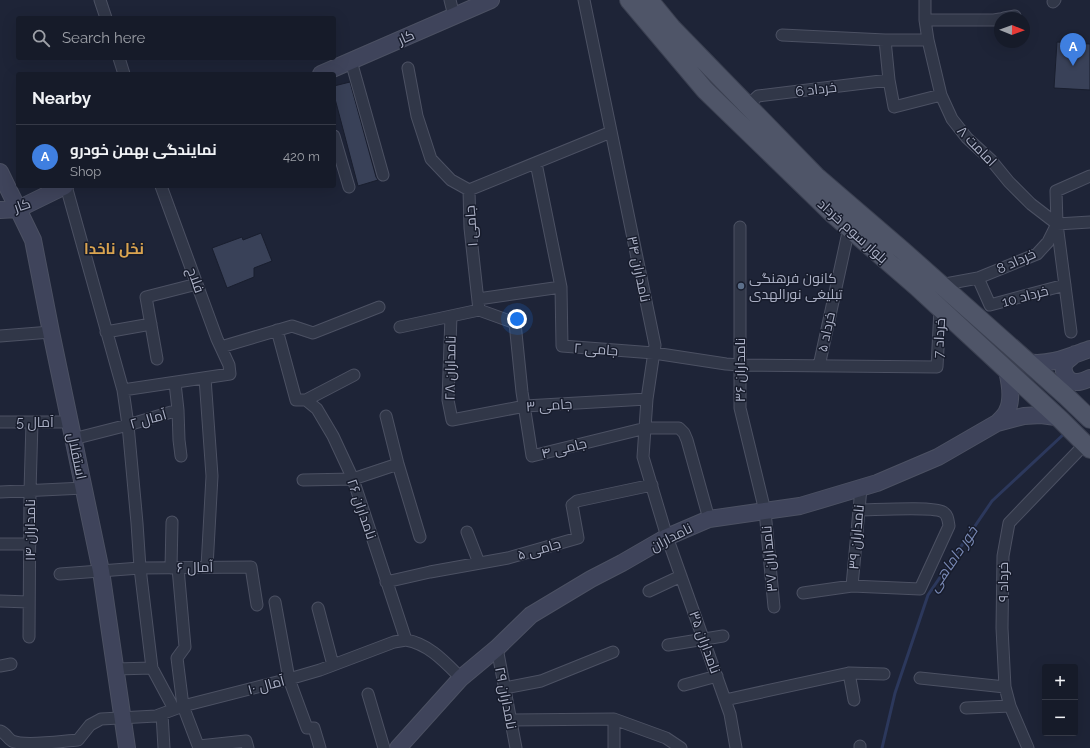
<!DOCTYPE html>
<html lang="en">
<head>
<meta charset="utf-8">
<style>
  body { margin:0; font-family:Raleway,Cairo,sans-serif; background:#232835; color:#f1f3f6 }
  .controls { position:absolute; right:12px; bottom:12px; display:grid; overflow:hidden; border-radius:4px; box-shadow:0 4px 16px #0002 }
  .controls button { width:36px; height:36px; display:grid; place-items:center; padding:0; border:0; border-bottom:1px solid #353946; background:#161b29; color:#f1f3f6; font:20px sans-serif }
  .compass { position:absolute; left:994px; top:12px; width:36px; height:36px; border-radius:50%; background:#161b29; box-shadow:0 4px 16px #0002; rotate:91deg }
  .you { position:absolute; left:517px; top:319px; width:14px; height:14px; margin:-10px; border:3px solid #fff; border-radius:50%; background:#1a73e8; box-shadow:0 0 0 6px #1a73e833 }
  .badge { display:grid; place-items:center; width:26px; height:26px; border-radius:50%; background:#b45309; color:#fff; font-size:13px; font-weight:700 }
  .pin { position:absolute; translate:-50% -33px; filter:drop-shadow(0 1px 2px #0008) }
  .pin::after { content:''; position:absolute; top:21px; width:14px; height:12px; background:inherit; clip-path:polygon(0 0,100% 0,50% 100%) }
  .list { margin:0; padding:0; list-style:none }
  h2 { display:flex; justify-content:space-between; align-items:center; height:52px; margin:0; padding:0 16px; font-size:17px }
  h2 small { font-size:13px; font-weight:400; color:#9ea1a8 }
  .list li { display:grid; grid-template-columns:26px 1fr auto; gap:12px; align-items:center; box-sizing:border-box; height:64px; padding:0 16px; border-top:1px solid #353946 }
  .list b { display:block; font-size:15px; white-space:nowrap }
  .list p { margin:0; font-size:13px; white-space:nowrap; color:#9ea1a8 }
  .list em { font-size:13px; font-style:normal; color:#9ea1a8 }
  .icon { flex:none; width:22px; height:22px; fill:none; stroke:currentColor; stroke-width:2; stroke-linecap:round; stroke-linejoin:round }
  .map { position:relative; flex:none; width:1090px; height:748px; overflow:hidden }
  .search { position:absolute; background:#161b29; box-shadow:0 4px 16px #0002; left:16px; top:16px; width:320px; height:44px; display:flex; align-items:center; gap:10px; box-sizing:border-box; padding:0 14px; border-radius:4px; color:#9ea1a8; font-size:15px }
  .panel { position:absolute; background:#161b29; box-shadow:0 4px 16px #0002; left:16px; top:72px; width:320px; height:116px; border-radius:4px }
  .map>svg:first-child { display:block }
  .lines { fill:none; stroke-linecap:round; stroke-linejoin:round }
  .stream { stroke:#2c385c; stroke-width:3 }
  .building { fill:#394158; stroke:#191e2e }
  .street-casing { stroke:#4c5163; stroke-width:13 }
  .secondary-casing { stroke:#4c5163; stroke-width:18 }
  .primary-casing { stroke:#3b4051; stroke-width:20 }
  .street { stroke:#313748; stroke-width:11 }
  .secondary { stroke:#3f445b; stroke-width:16 }
  .primary { stroke:#4f5568; stroke-width:18 }
  .service-dot { fill:#5c6f8a; stroke:#171c2c; stroke-width:1.5 }
  .labels { text-anchor:middle; stroke-width:3; stroke-linejoin:round; paint-order:stroke }
  .street-label { font-size:14px; fill:#abb0c5; stroke:#171c2c }
  .poi-label { font-size:14px; fill:#abb0c5; stroke:#171c2c; text-anchor:start }
  .neighbourhood-label { font-size:15px; font-weight:bold; fill:#daa450; stroke:#171c2c }
  .water-label { font-size:15px; font-style:italic; fill:#7888b4; stroke:#171c2c }
</style>
</head>
<body>
<div class="map">
<svg width="1090" height="748" viewBox="0 0 1090 748">
  <rect width="100%" height="100%" fill="#1e2437"/>
  <g class="lines">
    <path class="stream" d="M882 748 895 693 928 595 992 501 1065 433"/>
  </g>
  <path class="building" d="M1057 42 1090 44V90L1054 88Z
    M350 82 376 177 378 180 358 186 334 95V86Z
    M261 233 272 261 254 268V277L227 288 212 248 242 237 243 240Z"/>
  <g class="lines">
    <defs>
      <path id="street" d="M100 0 106 18
        M450 0 454 16
        M584 0 655 345 647 399 643 457 667 537 730 714 736 748
        M925 0V20L928 40 941 95 952 119 967 138 991 160 1009 182 1031 204 1057 224
        M1053 2 1055 0
        M1004 18 1015 16
        M925 20H994L1000 19
        M782 35 885 40 889 80 894 107 941 95
        M885 40H928
        M119 58 124 74
        M351 61 383 175
        M408 68 417 116 431 159 451 180 469 190
        M747 106 758 96 889 80
        M334 136 349 187
        M536 163 561 287
        M66 186 123 390 128 425 137 523 140 568 152 668 174 709
        M1057 224 1090 222
        M740 227V408L765 511 774 607
        M978 278 990 305 1065 285
        M940 285 978 278 1037 254 1048 242 1057 224
        M478 299 561 287 562 346 654 353 726 364 740 365 937 367 940 309
        M479 310 515 323 522 392 532 456 646 428H679L684 433 687 440 709 519
        M451 316 448 400 452 420 525 406 647 399
        M400 327 479 310 470 228 469 190 611 132
        M277 330 296 400H306L317 409 333 436 353 479 406 640C429 644 445 662 461 678
        M106 332 151 324
        M1071 332 1057 224 1056 191 1090 176
        M0 336 51 332
        M221 347 292 326 313 333 379 307
        M157 359 146 297 197 284
        M819 366 849 228
        M205 378 212 476 207 567
        M175 383 178 410
        M123 390 230 374 229 365 217 339 161 186
        M306 400 354 375
        M386 416 398 464
        M0 422H70
        M73 439 128 425 178 410 179 440 181 456
        M303 480 353 479 398 464 420 537
        M0 492 84 488
        M467 532 479 563
        M0 544H30
        M171 568 172 522
        M178 568 185 647 177 658 183 706 199 748
        M60 574 140 568 251 567 257 605
        M386 582 430 572 508 558 578 538 572 505 577 501 652 485
        M852 586 861 488
        M649 591 681 576
        M803 593 852 586 920 589 949 526C948 520 948 515 943 512 933 506 874 510 859 510
        M0 601 29 602
        M275 602 289 679 307 728H314L320 748
        M318 608 333 665
        M29 637 30 491 32 422
        M668 645 723 636
        M497 648 516 748
        M0 666 11 664
        M116 669 152 668
        M849 673 854 700
        M920 678 1005 687
        M684 685 717 676
        M505 688 541 681 613 652
        M368 694 384 748
        M725 700 849 673 884 674
        M966 708 1010 706
        M162 714 164 748
        M511 720 614 719 666 738 681 748
        M0 731C6 733 7 738 12 741 25 747 62 741 78 740L90 725 101 719 156 716 183 706 289 679 320 670 394 642 406 640
        M199 746 246 741 248 748
        M614 748V719
        M860 748V746
        M1028 748 1010 706 1005 687 1002 628 1003 556 1009 523 1085 444"/>
      <path id="secondary" d="M321 74 491 0
        M0 172 33 240 51 332 101 571 127 748
        M0 210 18 209 65 186
        M1075 354C1072 357 1067 360 1065 363 1061 371 1067 383 1077 382 1081 382 1086 380 1090 378
        M1027 362C1049 366 1070 356 1090 349
        M997 423C1000 420 1005 416 1007 411 1013 399 1010 383 1007 371
        M398 748 461 678 497 648 531 615 591 579 622 563 667 537 709 519 800 506 877 483 938 457 997 423 1012 419 1024 416 1041 415 1056 417"/>
      <path id="primary" d="M629 0 705 90 834 215 916 286 1061 420 1090 449
        M649 0 672 28 816 176 902 250 1066 396 1090 419"/>
    </defs>
    <use href="#street" class="street-casing"/>
    <use href="#secondary" class="secondary-casing"/>
    <use href="#primary" class="primary-casing"/>
    <use href="#street" class="street"/>
    <use href="#secondary" class="secondary"/>
    <use href="#primary" class="primary"/>
  </g>
  <circle class="service-dot" cx="741" cy="286" r="4"/>
  <g class="labels">
    <g class="street-label">
      <text transform="translate(406 37) rotate(-24)" y="5">کار</text>
      <text transform="translate(816 89) rotate(-7)" y="5">خرداد 6</text>
      <text transform="translate(977 146) rotate(46)" y="5">امامت ۸</text>
      <text transform="translate(22 205) rotate(-19)" y="5">کار</text>
      <text transform="translate(471 226) rotate(-94)" y="5">جامی ۱</text>
      <text transform="translate(853 231) rotate(42)" y="5">بلوار سوم خرداد</text>
      <text transform="translate(1016 261) rotate(-24)" y="5">خرداد 8</text>
      <text transform="translate(639 269) rotate(78)" y="5">نامداران ۳۴</text>
      <text transform="translate(196 280) rotate(70)" y="5">فلاح</text>
      <text transform="translate(1025 296) rotate(-15)" y="5">خرداد 10</text>
      <text transform="translate(826 332) rotate(-78)" y="5">خرداد ۵</text>
      <text transform="translate(939 338) rotate(-87)" y="5">خرداد 7</text>
      <text transform="translate(596 349) rotate(4)" y="5">جامی ۲</text>
      <text transform="translate(450 368) rotate(-89)" y="5">نامداران ۲۸</text>
      <text transform="translate(740 370) rotate(-90)" y="5">نامداران ۳۶</text>
      <text transform="translate(549 405) rotate(-4)" y="5">جامی ۳</text>
      <text transform="translate(148 419) rotate(-16)" y="5">آمال ۲</text>
      <text x="35" y="427">آمال 5</text>
      <text transform="translate(564 448) rotate(-14)" y="5">جامی ۴</text>
      <text transform="translate(77 456) rotate(78)" y="5">استقلال</text>
      <text transform="translate(362 509) rotate(71)" y="5">نامداران ۲۶</text>
      <text transform="translate(30 530) rotate(-90)" y="5">نامداران ۱۴</text>
      <text transform="translate(671 537) rotate(-27)" y="5">نامداران</text>
      <text transform="translate(856 537) rotate(-85)" y="5">نامداران ۳۹</text>
      <text transform="translate(539 549) rotate(-16)" y="5">جامی ۵</text>
      <text transform="translate(769 559) rotate(-95)" y="5">نامداران ۳۷</text>
      <text transform="translate(195 567) rotate(-1)" y="5">آمال ۶</text>
      <text transform="translate(1003 582) rotate(-90)" y="5">خرداد ۹</text>
      <text transform="translate(705 642) rotate(70)" y="5">نامداران ۳۵</text>
      <text transform="translate(266 685) rotate(-15)" y="5">آمال ۱۰</text>
      <text transform="translate(506 698) rotate(79)" y="5">نامداران ۲۹</text>
    </g>
    <g class="poi-label">
      <text x="749" y="283">کانون فرهنگی<tspan x="749" dy="16">تبلیغی نورالهدی</tspan></text>
    </g>
    <g class="neighbourhood-label">
      <text x="114" y="254">نخل ناخدا</text>
    </g>
    <g class="water-label">
      <text transform="translate(953 559) rotate(-56)" y="5">خور داماهی</text>
    </g>
  </g>
</svg>
<div class="controls">
<button>+</button>
<button>−</button>
</div>
<svg class="compass" viewBox="-18 -18 36 36"><path d="M0-13l5 13h-10z" fill="#e53935"/><path d="M0 13l5-13h-10z" fill="#9ea1a8"/></svg>
<div class="you"></div>
<div class="pin badge" style="left:1073px;top:66px;background:#3f7fe0">A</div>
<div class="search"><svg class="icon" aria-label="search" viewBox="0 0 24 24"><circle cx="10" cy="10" r="6"/><path d="M15 15l6 6"/></svg>Search here</div>
<section class="panel">
<h2>Nearby<small></small></h2>
<ul class="list">
<li><span class="badge" style="background:#3f7fe0">A</span><div><b>نمایندگی بهمن خودرو</b><p>Shop</p></div><em>420 m</em></li>
</ul>
</section>
</div>
</body>
</html>
